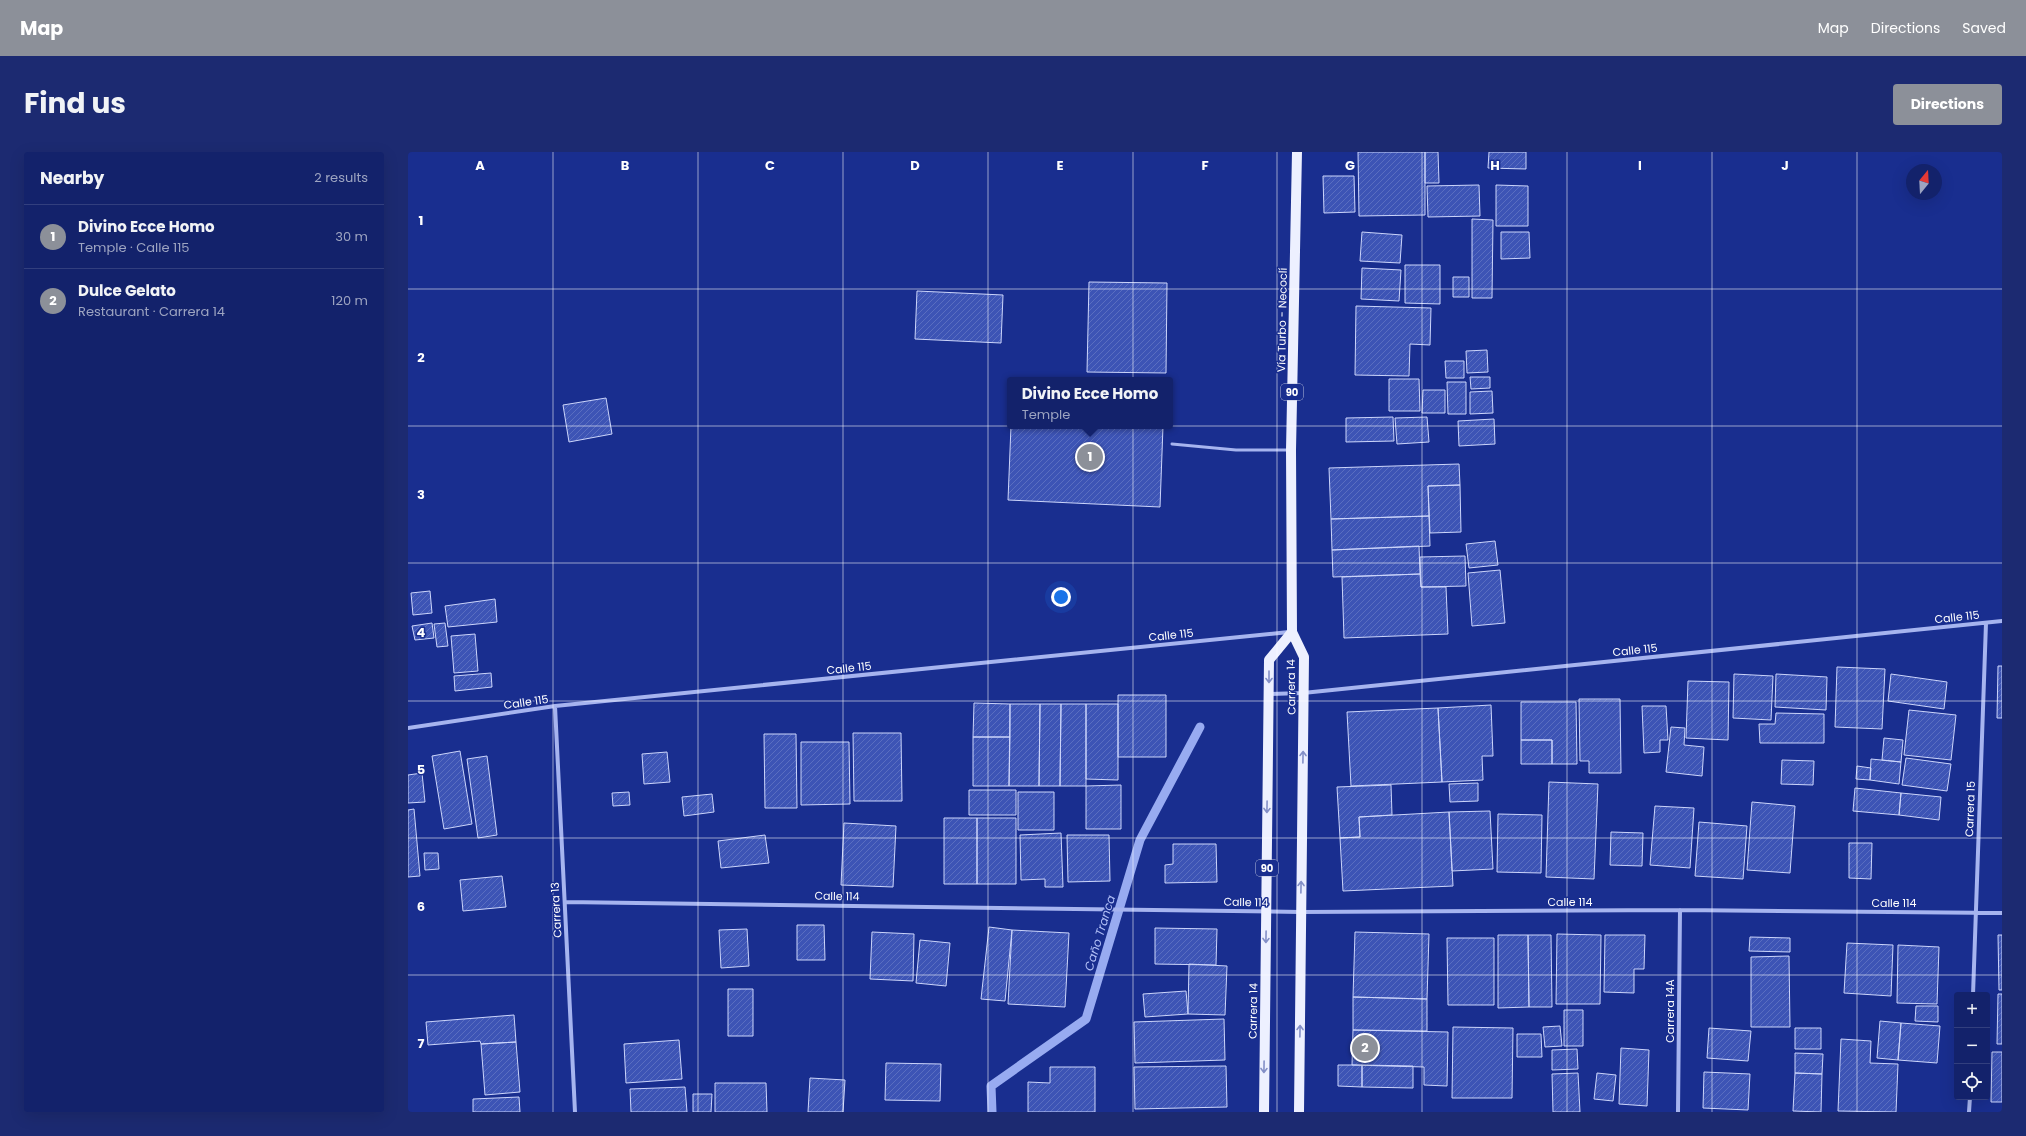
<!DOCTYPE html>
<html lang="en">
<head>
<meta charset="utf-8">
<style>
  body { margin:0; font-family:Poppins,sans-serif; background:#1c2a71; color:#f1f3f6 }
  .controls { position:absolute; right:12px; bottom:12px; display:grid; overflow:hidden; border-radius:4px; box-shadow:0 4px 16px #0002 }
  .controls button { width:36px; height:36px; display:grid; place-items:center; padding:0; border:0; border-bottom:1px solid #323f7e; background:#13226b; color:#f1f3f6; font:20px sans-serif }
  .compass { position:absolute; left:1498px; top:12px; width:36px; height:36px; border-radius:50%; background:#13226b; box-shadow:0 4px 16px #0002; rotate:18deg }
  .you { position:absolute; left:653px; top:445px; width:14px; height:14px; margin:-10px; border:3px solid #fff; border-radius:50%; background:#1a73e8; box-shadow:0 0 0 6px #1a73e833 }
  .badge { display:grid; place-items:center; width:26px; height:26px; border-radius:50%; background:#8c9099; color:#fff; font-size:13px; font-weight:700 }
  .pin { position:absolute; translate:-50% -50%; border:2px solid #fff; box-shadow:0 1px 4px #0006 }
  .popup { position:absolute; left:599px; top:225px; width:166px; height:52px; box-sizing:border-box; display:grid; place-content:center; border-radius:4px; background:#13226b; filter:drop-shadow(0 1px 3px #0005); font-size:13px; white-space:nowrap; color:#9da4c1 }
  .popup b { font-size:15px; color:#f1f3f6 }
  .popup::after { content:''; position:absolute; left:50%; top:100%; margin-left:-8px; border:8px solid transparent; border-top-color:#13226b }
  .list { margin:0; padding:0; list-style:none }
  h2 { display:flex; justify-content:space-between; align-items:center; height:52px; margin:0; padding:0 16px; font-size:17px }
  h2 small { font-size:13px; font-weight:400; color:#9da4c1 }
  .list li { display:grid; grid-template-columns:26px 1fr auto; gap:12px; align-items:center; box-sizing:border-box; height:64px; padding:0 16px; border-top:1px solid #323f7e }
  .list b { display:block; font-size:15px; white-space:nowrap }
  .list p { margin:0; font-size:13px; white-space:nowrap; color:#9da4c1 }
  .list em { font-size:13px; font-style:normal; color:#9da4c1 }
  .icon { flex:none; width:22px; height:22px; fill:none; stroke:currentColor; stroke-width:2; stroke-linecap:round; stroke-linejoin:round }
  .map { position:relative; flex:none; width:1594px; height:960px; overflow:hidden; border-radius:4px }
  header { display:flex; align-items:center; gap:24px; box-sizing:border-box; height:56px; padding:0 20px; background:#8c9099; color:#fff }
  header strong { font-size:19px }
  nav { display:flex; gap:22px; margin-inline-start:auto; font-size:14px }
  .intro { display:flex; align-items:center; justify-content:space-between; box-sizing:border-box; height:96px; padding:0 24px }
  h1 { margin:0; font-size:28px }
  .button { padding:10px 18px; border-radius:4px; background:#8c9099; color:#fff; font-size:14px; font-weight:700 }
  main { display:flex; gap:24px; padding:0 24px }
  aside { flex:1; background:#13226b; border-radius:4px; box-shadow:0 4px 16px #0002 }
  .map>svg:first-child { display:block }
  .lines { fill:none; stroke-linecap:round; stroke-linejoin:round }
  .stream { stroke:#98abf1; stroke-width:9 }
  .building { fill:url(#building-hatch); stroke:#ccd5fb }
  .lane { stroke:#a6b4ef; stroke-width:3 }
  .street { stroke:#a6b4ef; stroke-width:4 }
  .primary { stroke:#edf0ff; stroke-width:10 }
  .oneway { stroke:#838fc7 }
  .grid { fill:none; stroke:#fff; stroke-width:1; stroke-opacity:0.55 }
  .labels { text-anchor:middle; stroke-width:3; stroke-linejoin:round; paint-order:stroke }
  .shield { fill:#192e8f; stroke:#bac0dd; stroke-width:1 }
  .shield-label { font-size:10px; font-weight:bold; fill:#fff }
  .street-label { font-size:11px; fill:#fff; stroke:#192e8f }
  .water-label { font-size:12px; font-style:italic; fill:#b1bff6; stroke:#192e8f }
  .grid-label { font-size:13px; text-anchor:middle; font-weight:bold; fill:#fff; stroke:#192e8f; stroke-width:3; stroke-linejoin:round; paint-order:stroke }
</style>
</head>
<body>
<header>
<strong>Map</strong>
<nav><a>Map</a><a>Directions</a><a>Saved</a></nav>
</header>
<div class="intro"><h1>Find us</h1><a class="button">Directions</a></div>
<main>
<aside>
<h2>Nearby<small>2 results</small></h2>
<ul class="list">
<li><span class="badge">1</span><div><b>Divino Ecce Homo</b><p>Temple · Calle 115</p></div><em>30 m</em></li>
<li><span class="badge">2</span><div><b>Dulce Gelato</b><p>Restaurant · Carrera 14</p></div><em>120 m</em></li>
</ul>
</aside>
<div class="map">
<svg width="1594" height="960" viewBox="0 0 1594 960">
  <defs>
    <pattern id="building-hatch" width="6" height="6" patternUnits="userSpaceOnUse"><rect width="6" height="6" fill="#3d54b5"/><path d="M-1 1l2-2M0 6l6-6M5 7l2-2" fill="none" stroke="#5a6ec0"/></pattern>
  </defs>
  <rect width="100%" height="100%" fill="#192e8f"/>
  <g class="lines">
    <path class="stream" d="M584 960 583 934 678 867 732 688 792 575"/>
  </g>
  <path class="building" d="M950 0H1017V63L951 64Z
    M1017 0H1030L1031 31H1017Z
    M1081 0H1118V17L1080 16Z
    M915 24H946L947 60 916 61Z
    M1071 33 1072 64 1020 65 1019 34Z
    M1088 33 1120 34V74H1088Z
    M1064 67 1085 68 1084 146H1064Z
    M954 80 994 83 992 111 952 109Z
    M1093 80H1121L1122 106 1093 107Z
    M997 113H1032V152L997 151Z
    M954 116 993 118 991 149 953 147Z
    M1045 125H1061V145H1045Z
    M681 130 759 131 758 221 679 220Z
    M509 139 595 143 593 191 507 187Z
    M948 154 1023 156 1022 193 1002 192 1001 224 947 223Z
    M1079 198 1080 220 1059 221 1058 199Z
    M1037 209H1056V226H1038Z
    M1062 225H1082V236L1063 237Z
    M981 227H1011L1012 259H981Z
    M1039 230H1058V262H1040Z
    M1015 238H1037V261H1014Z
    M1084 239 1085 261 1062 262V240Z
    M198 246 204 282 161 290 155 253Z
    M985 265 986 289 938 290V266Z
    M1019 265 1021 290 989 292 987 266Z
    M1086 267 1087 292 1051 294 1050 269Z
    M603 274H755L752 355 600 348Z
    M1051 312 1052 333 1020 334 1021 364 923 367 921 316Z
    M1052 333 1053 380 1022 381 1020 334Z
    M1021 364 1022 394 924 398 923 367Z
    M1087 389 1090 413 1061 416 1058 392Z
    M1011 394 1012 422 925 425 924 398Z
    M1057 404 1058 434 1013 435 1012 405Z
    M1092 418 1097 471 1064 474 1060 421Z
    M1012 422 1013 435H1038L1040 482 936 486 934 425Z
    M22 439 24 461 5 463 3 441Z
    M87 447 89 470 40 475 37 454Z
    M24 471 26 486 7 488 4 474Z
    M37 471 40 494 29 495 26 472Z
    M67 482 70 519 46 521 43 484Z
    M1590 514H1594V566H1589Z
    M1429 515 1477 517 1474 577 1427 575Z
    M83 521 84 535 47 539 46 524Z
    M1326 522 1365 524 1363 568 1325 566Z
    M1368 522 1419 525 1418 558 1367 555Z
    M1483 522 1539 530 1536 557 1480 549Z
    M1280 529 1321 530 1320 588 1278 586Z
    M710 543H758V605H710Z
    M1171 547H1212L1213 621H1181V609H1172Z
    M1113 550H1168L1169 612H1144V588H1113Z
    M566 551 602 552V585H565Z
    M602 552H632L631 634H601Z
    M632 552H653L652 634H631Z
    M653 552H678V634H652Z
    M678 552H710V628L678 627Z
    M1083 553 1085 604H1074L1075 628 1034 630 1030 556Z
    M1234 554H1258L1260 588H1252V600L1236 601Z
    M1030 556 1034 630 943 634 939 560Z
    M1501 558 1548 563 1543 608 1496 603Z
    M1368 561 1416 562V591H1352L1351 572H1367Z
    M1263 575 1277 576 1276 593 1296 595 1294 624 1258 620Z
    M445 581H493L494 649H446Z
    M356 582H388L389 656H357Z
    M565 585H602L601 634H565Z
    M1476 586 1495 588 1493 610 1474 608Z
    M1113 588H1144V612H1113Z
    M393 590H441L442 652 393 653Z
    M52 599 64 672 36 677 24 604Z
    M259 600 262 630 236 632 234 602Z
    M79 604 89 683 70 686 59 607Z
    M1498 606 1543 612 1539 639 1494 633Z
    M1463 607 1493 610 1491 632 1462 628Z
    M1374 608 1406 609 1405 633 1373 632Z
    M1449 614 1463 616 1462 628 1448 627Z
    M14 621 17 650 0 651V623Z
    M1141 630 1190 632 1186 727 1138 725Z
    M1070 631V649L1042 650 1041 632Z
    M713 633V677H678V634Z
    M983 633 984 663 951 665 952 685 932 686 929 635Z
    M1447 636 1493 641 1491 663 1445 659Z
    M561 638H608V663H561Z
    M221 640 222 653 205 654 204 641Z
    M610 640H646V678H610Z
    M1493 641 1533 645 1531 668 1491 663Z
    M304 642 306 660 276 664 274 645Z
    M1344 650 1387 654 1382 721 1339 718Z
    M1247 654 1286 656 1282 716 1242 713Z
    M6 657 12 724 0 725V658Z
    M1082 659 1085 717 1044 719 1041 660Z
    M1041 660 1045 734 935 739 932 686 952 685 951 665Z
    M1090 662 1134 663 1133 721 1089 720Z
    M536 666H569V732H536Z
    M569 666H608V732H569Z
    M1291 670 1339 674 1335 727 1287 724Z
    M436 671 488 674 485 735 433 733Z
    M1203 680 1235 681 1234 714 1202 713Z
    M653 681 655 735H637V727L613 728 612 683Z
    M357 683 361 711 313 716 310 689Z
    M659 683H701L702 729 660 730Z
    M1441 691H1464L1463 727 1441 726Z
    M765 692H808L809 730 757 731V713L765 712Z
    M16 701H30L31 717 17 718Z
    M94 724 98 755 55 759 52 728Z
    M389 773H416L417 808H389Z
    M581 775 604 778 597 849 573 847Z
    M747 776 809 777 808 813 747 812Z
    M339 777 341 814 313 816 311 778Z
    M604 778 661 781 657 855 600 852Z
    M464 780 506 782 505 829 462 827Z
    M947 780 1021 782 1019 847 945 845Z
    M1149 782 1193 783 1192 852H1148Z
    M1090 783H1120L1121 855 1090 856Z
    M1120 783H1143L1144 855H1121Z
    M1197 783H1237L1236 817H1226V841L1196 840Z
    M1590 783H1594V838H1591Z
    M1342 785 1382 786V800L1341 799Z
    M1039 786H1086V853H1040Z
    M512 788 542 791 538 834 508 831Z
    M1439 791 1485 793 1483 844 1436 841Z
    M1490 793 1531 795 1529 852 1489 851Z
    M1381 804 1382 875H1343V805Z
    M781 812 819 814 817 863 780 862Z
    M320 837H345V884H320Z
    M778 839 780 862 737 865 735 842Z
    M1590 842H1594V892H1589Z
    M945 845 1019 847V879L945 878Z
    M1508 854H1530V870L1507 869Z
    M1156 858H1175V894H1156Z
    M106 863 108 890 73 892 72 889 20 893 18 870Z
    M816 867 817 908 727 911 726 870Z
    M1472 869 1493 871 1490 908 1469 906Z
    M1493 871 1532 874 1529 911 1490 908Z
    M1152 874 1154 894 1137 895 1135 875Z
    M1045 875 1105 876 1104 946H1044Z
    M1301 876 1343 879 1340 909 1299 906Z
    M1387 876H1413V897H1387Z
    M945 878 1040 880 1039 934 1016 933V915L944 913Z
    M1109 882H1133L1134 905H1109Z
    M1433 887 1463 889 1462 911 1490 912 1488 960 1430 959Z
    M271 888 274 927 218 931 216 892Z
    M108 890 112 940 77 943 73 892Z
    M1213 896 1241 898 1239 954 1211 952Z
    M1169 897 1170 917 1144 918V898Z
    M1584 900H1594V950H1583Z
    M1387 901 1415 902 1414 922 1387 921Z
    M478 911 533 912 532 949 477 948Z
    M930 913H954V935L930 934Z
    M954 913 1005 914V936L954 935Z
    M818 914 819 955 727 957 726 915Z
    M642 915H687V960H620V930L642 931Z
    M1296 920 1342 922 1340 958 1295 956Z
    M1170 921 1172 960H1145L1144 922Z
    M1189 921 1208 923 1205 949 1186 947Z
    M1387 921 1414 922 1413 960 1385 959Z
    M402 926 437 928 435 960H400Z
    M307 931H358L359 960H307Z
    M277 935 279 960H223L222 937Z
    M285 942H304L303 960H285Z
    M111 945 112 960H65V947Z"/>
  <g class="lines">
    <path class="lane" d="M764 292 828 298H882"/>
    <path class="street" d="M861 542 895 541 1594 469
      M147 554 167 960
      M0 576 147 554 881 480
      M157 750 893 760 1272 758 1594 761
      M1565 843 1578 471
      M1270 960 1272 758
      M1561 960 1562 945"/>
    <path class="primary" d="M889 0 883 298 884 480 896 505 891 960
      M856 960 861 508 884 480"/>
  </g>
  <defs><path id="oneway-shaft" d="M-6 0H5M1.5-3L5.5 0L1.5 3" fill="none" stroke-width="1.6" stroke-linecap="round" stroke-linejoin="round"/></defs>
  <g class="oneway">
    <use href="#oneway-shaft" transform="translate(861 525) rotate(90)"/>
    <use href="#oneway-shaft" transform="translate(895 605) rotate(-89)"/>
    <use href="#oneway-shaft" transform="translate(859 655) rotate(91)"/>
    <use href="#oneway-shaft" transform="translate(893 735) rotate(-89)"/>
    <use href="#oneway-shaft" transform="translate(858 785) rotate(91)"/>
    <use href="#oneway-shaft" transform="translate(892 879) rotate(-89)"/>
    <use href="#oneway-shaft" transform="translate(856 915) rotate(91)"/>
  </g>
  <path class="grid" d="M145 0V960M290 0V960M435 0V960M580 0V960M725 0V960M869 0V960M1014 0V960M1159 0V960M1304 0V960M1449 0V960M0 137H1594M0 274H1594M0 411H1594M0 549H1594M0 686H1594M0 823H1594"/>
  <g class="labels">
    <g class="shield">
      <rect x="873" y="232" width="22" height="16" rx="3"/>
      <rect x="848" y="708" width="22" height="16" rx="3"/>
    </g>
    <g class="shield-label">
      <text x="884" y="244">90</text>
      <text x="859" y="720">90</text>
    </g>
    <g class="street-label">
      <text transform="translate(874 168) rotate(-89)" y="4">Vía Turbo - Necoclí</text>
      <text transform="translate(1549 465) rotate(-6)" y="4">Calle 115</text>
      <text transform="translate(763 483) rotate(-6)" y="4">Calle 115</text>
      <text transform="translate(1227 498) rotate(-6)" y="4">Calle 115</text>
      <text transform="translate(441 516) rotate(-6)" y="4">Calle 115</text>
      <text transform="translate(883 535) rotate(-91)" y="4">Carrera 14</text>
      <text transform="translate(118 550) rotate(-8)" y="4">Calle 115</text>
      <text transform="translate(1562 657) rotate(-88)" y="4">Carrera 15</text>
      <text transform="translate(429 744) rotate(1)" y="4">Calle 114</text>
      <text transform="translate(838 750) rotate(1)" y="4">Calle 114</text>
      <text x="1162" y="754">Calle 114</text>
      <text x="1486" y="755">Calle 114</text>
      <text transform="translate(148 758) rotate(-93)" y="4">Carrera 13</text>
      <text transform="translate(845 859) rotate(-89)" y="4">Carrera 14</text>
      <text transform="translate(1262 859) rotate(-90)" y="4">Carrera 14A</text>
    </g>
    <g class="water-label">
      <text transform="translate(692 781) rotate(-73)" y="4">Caño Tranca</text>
    </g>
  </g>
  <g class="grid-label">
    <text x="72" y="18">A</text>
    <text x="217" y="18">B</text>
    <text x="362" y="18">C</text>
    <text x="507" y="18">D</text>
    <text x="652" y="18">E</text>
    <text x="797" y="18">F</text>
    <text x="942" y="18">G</text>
    <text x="1087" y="18">H</text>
    <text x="1232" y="18">I</text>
    <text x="1377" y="18">J</text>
    <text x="13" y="73">1</text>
    <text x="13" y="210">2</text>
    <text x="13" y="347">3</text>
    <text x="13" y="485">4</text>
    <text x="13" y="622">5</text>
    <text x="13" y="759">6</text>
    <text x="13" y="896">7</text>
  </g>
</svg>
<div class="controls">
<button>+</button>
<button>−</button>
<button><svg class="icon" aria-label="locate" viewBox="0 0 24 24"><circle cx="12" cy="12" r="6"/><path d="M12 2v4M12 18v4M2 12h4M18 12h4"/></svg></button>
</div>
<svg class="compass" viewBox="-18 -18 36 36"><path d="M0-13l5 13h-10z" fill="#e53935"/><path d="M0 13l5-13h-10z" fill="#9da4c1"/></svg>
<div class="you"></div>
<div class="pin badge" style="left:682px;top:305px">1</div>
<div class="popup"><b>Divino Ecce Homo</b>Temple</div>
<div class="pin badge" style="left:957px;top:896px">2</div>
</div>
</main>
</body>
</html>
